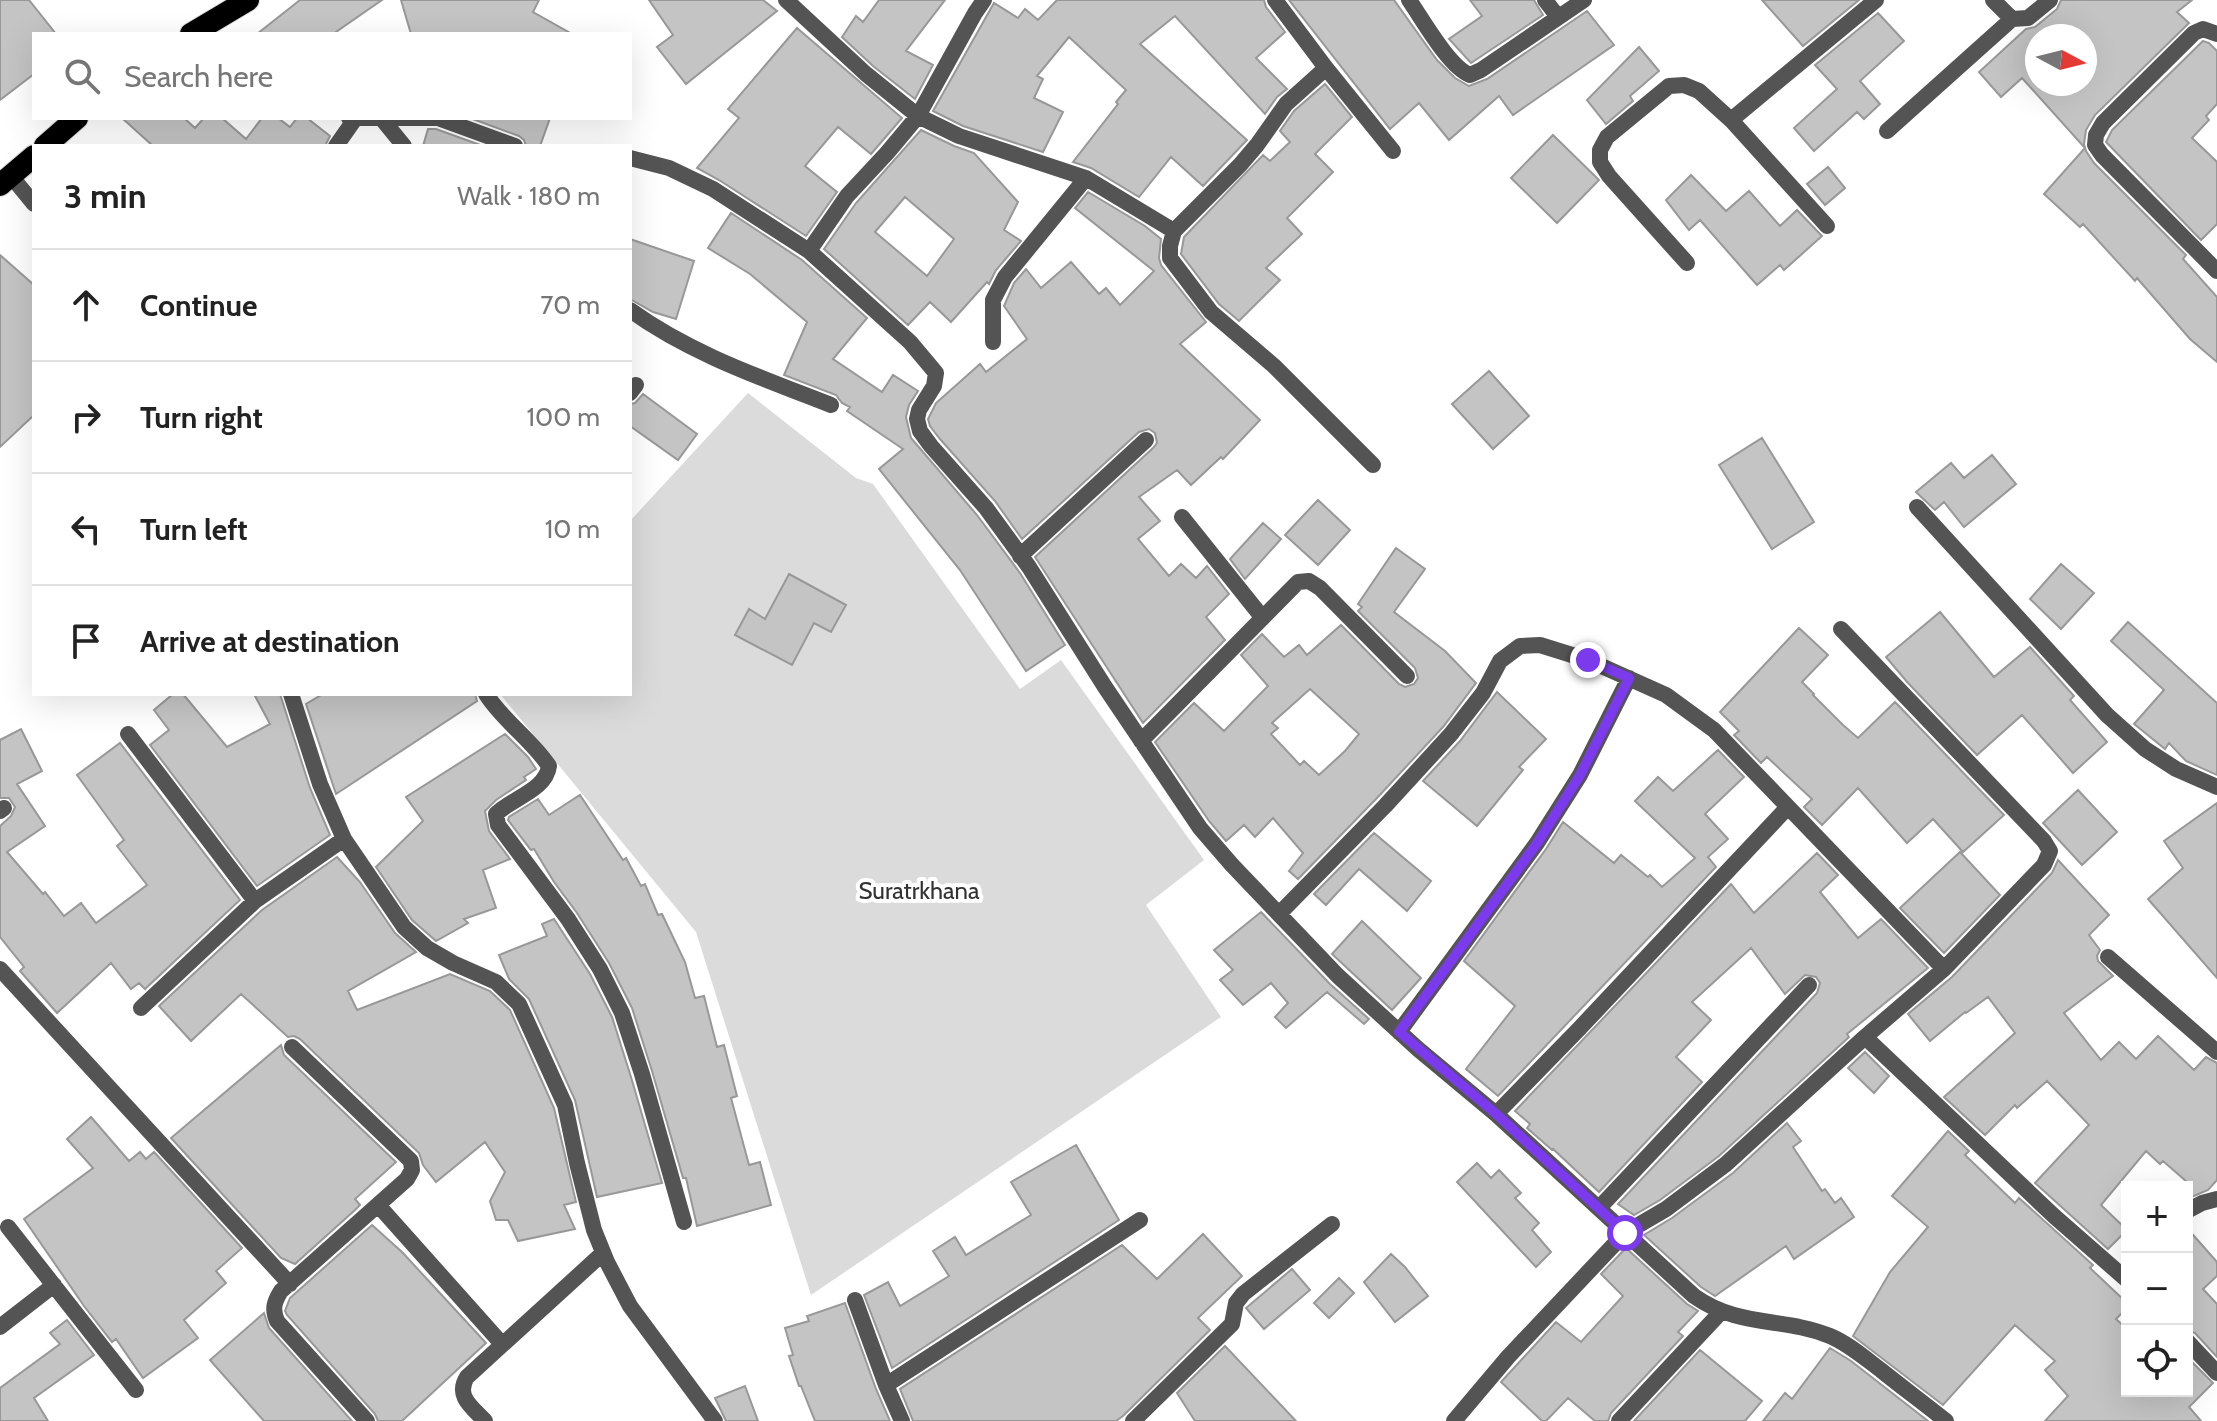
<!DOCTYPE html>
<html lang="en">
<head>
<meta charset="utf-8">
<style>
  body { margin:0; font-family:Cabin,sans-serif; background:#f2f2f2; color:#222 }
  .controls { position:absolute; right:24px; bottom:24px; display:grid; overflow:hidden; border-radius:0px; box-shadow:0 8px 32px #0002 }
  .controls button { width:72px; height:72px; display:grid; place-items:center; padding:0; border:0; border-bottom:2px solid #e0e0e0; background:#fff; color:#222; font:40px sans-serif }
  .compass { position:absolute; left:2025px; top:24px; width:72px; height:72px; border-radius:50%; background:#fff; box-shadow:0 8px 32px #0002; rotate:97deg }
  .stop { position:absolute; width:24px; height:24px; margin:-18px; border:6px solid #7c3aed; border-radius:50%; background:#fff }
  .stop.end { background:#7c3aed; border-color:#fff; box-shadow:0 2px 8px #0008 }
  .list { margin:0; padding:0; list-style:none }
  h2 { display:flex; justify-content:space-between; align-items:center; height:104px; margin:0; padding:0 32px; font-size:34px }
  h2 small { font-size:26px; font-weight:400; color:#767676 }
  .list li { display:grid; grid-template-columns:52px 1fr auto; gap:24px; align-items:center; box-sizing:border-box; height:112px; padding:0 32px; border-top:2px solid #e0e0e0 }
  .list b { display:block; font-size:30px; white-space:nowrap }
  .list em { font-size:26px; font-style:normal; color:#767676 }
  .icon { flex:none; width:44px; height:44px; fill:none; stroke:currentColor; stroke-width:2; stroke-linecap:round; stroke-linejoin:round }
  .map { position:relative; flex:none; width:2217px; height:1421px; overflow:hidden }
  .search { position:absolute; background:#fff; box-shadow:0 8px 32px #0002; left:32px; top:32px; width:600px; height:88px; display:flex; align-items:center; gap:20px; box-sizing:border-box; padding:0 28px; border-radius:0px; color:#767676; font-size:30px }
  .panel { position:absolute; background:#fff; box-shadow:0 8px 32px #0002; left:32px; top:144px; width:600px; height:552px; border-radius:0px }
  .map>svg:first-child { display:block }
  .green { fill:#dbdbdb }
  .building { fill:#c4c4c4; stroke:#989898; stroke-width:2; fill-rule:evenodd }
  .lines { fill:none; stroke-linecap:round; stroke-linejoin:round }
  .trunk-casing { stroke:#dbdbdb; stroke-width:24 }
  .minor { stroke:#545454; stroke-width:16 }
  .trunk { stroke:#000; stroke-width:22 }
  .route { stroke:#7c3aed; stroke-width:10 }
  .labels { text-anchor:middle; stroke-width:8; stroke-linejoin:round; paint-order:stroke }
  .park-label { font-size:24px; fill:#323232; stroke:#fff }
</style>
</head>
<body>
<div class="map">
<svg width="2217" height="1421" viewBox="0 0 2217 1421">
  <rect width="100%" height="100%" fill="#fff"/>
  <path class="green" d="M748 393 856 478 873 484 1020 689 1061 660 1204 860 1146 905 1221 1017 811 1295 696 932 500 694H630V521Z"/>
  <path class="building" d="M0 0H29L56 34H34V74L0 100Z
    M300 0H382L333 34H257Z
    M401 0H539L533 12 572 34H411Z
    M649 0H763L777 11 686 84 657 47 673 35Z
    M879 0H945L906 51 933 65 915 99 873 66 842 37 856 16 863 22Z
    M1057 0H1264L1266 7 1285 32 1256 58 1287 89 1277 97 1265 114 1175 16 1140 44 1247 140 1203 186 1171 157 1139 197 1091 168 1073 162 1118 104 1116 102 1126 90 1069 37 1037 76 1043 79 1034 98 1063 112 1043 152 963 126 933 111 994 3 1018 18 1025 9 1038 20Z
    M1289 0H1394L1437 60 1455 78 1469 86 1487 79 1587 11 1614 45 1513 115 1499 96 1449 140 1419 103 1390 129Z
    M1470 0H1534L1543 15 1471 63 1449 39 1482 16Z
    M1762 0H1859L1803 46Z
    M2061 0H2192L2177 12 2189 23 2095 115 2086 130 2084 144 2086 151 2094 163 2186 255 2183 259 2217 297V362L2190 339 2137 278 2135 281 2083 224 2080 227 2044 194 2085 148 2022 78 2001 97 1979 72 2026 29 2035 27 2057 9ZM2037 36H2085V84H2037Z
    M1878 13 1904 41 1860 81 1880 104 1864 119 1857 112 1814 151 1794 128 1837 89 1815 65Z
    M797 28 902 118 871 154 838 127 805 166 837 192 806 236 719 180 697 168 739 118 728 109Z
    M2203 41 2209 43 2217 51V104L2206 116 2209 120 2192 138 2217 162V224L2201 240 2106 142 2112 130Z
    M1639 47 1659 71 1630 96 1633 101 1606 124 1587 100Z
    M1325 84 1352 117 1315 154 1333 172 1287 218 1302 234 1266 268 1280 280 1239 321 1219 304 1181 254 1184 237 1263 155 1270 161 1290 142 1280 131 1294 111Z
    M122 118H184L195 128 204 118H222L246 139 262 118H278L290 127 297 118H307L330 136 325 146H153Z
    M470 118H550L540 146H526L524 140 519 136Z
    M428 129H436L483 146H423Z
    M921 130 954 146 974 153 1018 202 1004 230 1021 241 996 270 989 284 987 282 951 322 930 302 908 325 824 249 856 203ZM905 197 954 239 927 276 875 232Z
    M1553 135 1599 180 1557 223 1511 178Z
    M1828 167 1845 188 1825 205 1807 184Z
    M1691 175 1726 211 1749 191 1780 226 1797 210 1822 236 1784 270 1780 265 1757 285 1700 220 1689 230 1666 200Z
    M1088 192 1145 226 1161 239 1159 258 1161 265 1206 322 1180 344 1260 420 1223 459 1221 457 1191 485 1177 470 1139 497 1160 521 1138 539 1169 576 1181 564 1196 578 1207 566 1229 594 1206 617 1225 640 1143 723 1035 557 1153 448 1157 443 1155 433 1149 429 1139 432 1022 539 995 501 940 439 930 426 928 419 936 403 980 364 986 372 1027 339 1004 306 1014 283 1026 269 1041 288 1071 262 1099 294 1106 288 1120 305 1154 271 1075 208Z
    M731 213 802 260 867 318 833 359 882 392 893 375 918 391 909 405 906 417 911 438 977 515 1020 573 1065 645 1026 671 960 570 879 469 903 449 847 411 850 407 842 403 836 395 784 375 807 322 750 274 708 248Z
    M630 239 694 261 676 319 653 312 630 299Z
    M0 255 34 285V415L0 447Z
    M1489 371 1529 416 1493 449 1452 404Z
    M643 394 697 434 678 460 630 426V404L635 403Z
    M1762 438 1814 522 1772 549 1719 465Z
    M1992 455 2016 484 1964 527 1944 502 1935 510 1916 492 1951 463 1964 478Z
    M1318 500 1350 530 1318 565 1285 535Z
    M1263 523 1281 539 1245 579 1230 559Z
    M1396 548 1425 569 1394 612 1445 651 1476 683 1443 727 1377 798 1298 879 1289 871 1303 853 1273 818 1255 837 1244 825 1226 841 1209 821 1155 742 1194 703 1224 731 1268 686 1241 655 1262 634 1284 657 1299 645 1307 655 1341 625 1399 684 1405 687 1414 684 1418 678 1415 668 1358 611 1362 607 1358 604ZM1310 689 1359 734 1345 751 1319 775 1304 761 1300 765 1271 734 1278 728 1272 723Z
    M2061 564 2094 593 2061 629 2030 599Z
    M789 574 846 605 831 632 814 623 792 665 735 635 749 609 765 619Z
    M1940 612 1994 677 2030 647 2074 696 2070 700 2107 742 2073 773 2022 715 1977 755 1908 683 1886 657Z
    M2128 622 2217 703V775L2186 761 2169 743 2165 749 2134 724 2164 690 2111 641Z
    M1799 628 1828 655 1802 682 1814 694 1813 695 1843 725 1858 738 1895 702 2004 815 1963 852 1933 819 1907 843 1858 788 1822 825 1804 807 1812 799 1767 757 1761 763 1734 735 1739 731 1720 712Z
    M1497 692 1546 739 1519 767 1523 770 1477 826 1423 781 1460 741Z
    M173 694H183L227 747 270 724 254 694H280L310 788 330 835 257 886 150 745 169 730 154 710Z
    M323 694H475L477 701 336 794 306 704Z
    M21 729 42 771 17 784 45 826 7 852 43 894 45 892 64 916 81 903 96 923 147 885 117 846 124 840 77 775 120 743 240 900 145 989 139 983 131 989 111 963 57 1013 20 971 24 967 0 937V826L11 816 15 807 9 798H0V740Z
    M505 734 528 757 536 769 524 777 526 780 496 800 485 811 489 831 510 859 483 870 496 908 464 919 468 923 436 941 412 920 376 867 423 821 406 797Z
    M1718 750 1744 777 1705 814 1728 839 1708 857 1716 867 1498 1096 1466 1069 1515 1006 1464 961 1546 849 1563 822 1614 863 1621 855 1648 877 1650 875 1662 887 1695 858 1635 801 1658 777 1673 791Z
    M2078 790 2117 832 2082 865 2043 823Z
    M580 795 623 860 626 858 641 886 645 884 658 915 662 914 685 962 695 998 704 996 717 1047 724 1045 737 1096 731 1098 749 1165 760 1162 771 1205 697 1226 686 1178H683L652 1071 632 1008 609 963 577 913 554 882 534 849 531 850 508 820 509 817 538 799 549 815Z
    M2217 803V978L2148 899 2183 868 2164 841Z
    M1374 833 1431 881 1407 911 1359 869 1326 905 1314 894Z
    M1960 852 2000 895 1944 953 1900 908Z
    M1817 853 1838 875 1820 892 1858 938 1881 919 1928 968 1847 1034 1849 1037 1719 1156 1660 1200 1634 1215 1618 1204 1817 993 1820 983 1816 977 1805 975 1785 994 1751 948 1692 1002 1711 1020 1676 1057 1702 1082 1599 1192 1553 1149 1552 1150 1527 1128 1530 1124 1515 1111 1731 884 1754 913Z
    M337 857 360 882 395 933 416 952 348 991 357 1010 450 974 490 991 510 1010 554 1108 576 1202 564 1205 575 1229 518 1241 508 1220H496L490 1201 505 1172 485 1142 436 1182 423 1165 419 1153 300 1039 294 1036 288 1037 241 994 191 1041 159 1006 262 910Z
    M2058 860 2109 915 2089 935 2100 950 2097 956 2098 961 2113 976 2064 1013 2101 1060 2119 1042 2136 1059 2158 1036 2194 1070 2206 1057 2217 1063V1180L2208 1190 2187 1199V1182L2163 1161 2160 1164 2146 1151 2101 1205 2127 1230 2108 1249 2035 1183 2089 1125 2047 1081 2017 1108 2015 1105 1985 1135 1944 1097 2015 1033 1988 997 1966 1013 1965 1012 1930 1041 1908 1014 1952 977 2052 873Z
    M1261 912 1330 984 1369 1019 1364 1024 1327 992 1286 1028 1275 1017 1288 1003 1271 983 1243 1005 1220 980 1233 970 1214 950Z
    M554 919 590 974 612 1017 631 1077 662 1183 597 1197 575 1100 529 999 509 979 499 955 547 936 542 924Z
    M1362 921 1421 978 1392 1010 1332 954Z
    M281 1045 284 1055 396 1162 355 1199 360 1205 355 1210 295 1264 281 1258 171 1138Z
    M1865 1052 1889 1076 1874 1093 1848 1068Z
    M91 1117 129 1161 140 1152 146 1159 154 1152 242 1248 216 1271 226 1283 184 1320 198 1338 143 1378 116 1339 112 1342 84 1306 24 1219 93 1168 67 1139Z
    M1787 1123 1801 1141 1793 1147 1822 1191 1825 1189 1835 1203 1841 1198 1854 1217 1794 1259 1786 1246 1715 1296 1701 1287 1644 1235 1672 1218 1733 1173Z
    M1948 1131 1969 1151 1965 1155 2015 1203 2019 1198 2093 1265 2090 1268 2127 1303V1308L2116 1319 2127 1329V1391H2187V1357L2213 1383 2189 1407 2201 1421H2045L2068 1396 2045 1370 2055 1361 2015 1325 1943 1405 1853 1336 1890 1272 1928 1227 1892 1196Z
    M1076 1145 1119 1220 892 1368 864 1295 888 1282 900 1306 949 1276 933 1251 955 1237 966 1255 1031 1215 1011 1182Z
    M1477 1163 1491 1178 1499 1170 1521 1193 1515 1198 1539 1223 1532 1230 1551 1252 1536 1267 1457 1182Z
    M372 1225 402 1252 486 1343 402 1421H378L375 1414 287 1315 285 1311 290 1298Z
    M2187 1228 2217 1262V1276L2203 1289 2217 1304V1357L2195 1333 2187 1330Z
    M1203 1234 1242 1276 1198 1318 1210 1330 1123 1416 1116 1421H913L900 1389 1122 1245 1157 1279Z
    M1626 1248 1687 1304 1698 1311 1678 1332 1683 1336 1611 1413 1608 1421H1595L1568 1398 1546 1421H1542L1501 1382 1556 1322 1581 1342 1623 1296 1601 1274Z
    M1391 1254 1405 1267 1428 1296 1395 1322 1364 1282Z
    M1292 1269 1310 1290 1264 1329 1246 1308Z
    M1339 1278 1354 1293 1329 1318 1314 1303Z
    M845 1303 876 1389 890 1421H815L801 1386H799L789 1356 793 1355 785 1328 809 1321 807 1316Z
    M264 1313 269 1328 352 1421H264L210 1360Z
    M67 1320 94 1355 34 1398 48 1421H0V1388L60 1344 50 1333Z
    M1225 1346 1296 1421H1195L1177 1393Z
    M1830 1348 1851 1361 1928 1421H1763L1785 1393 1792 1399Z
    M1700 1350 1762 1401 1745 1421H1634Z
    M745 1386 758 1421H726L715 1398Z"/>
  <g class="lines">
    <defs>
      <path id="trunk" d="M191 34 248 0
        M45 146 77 118
        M0 185 34 156"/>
    </defs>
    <use href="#trunk" class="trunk-casing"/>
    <path class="minor" d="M786 0 866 74 918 116 959 136 1086 178 1174 231
      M1275 0 1326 68 1393 151
      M1409 0C1423 20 1449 67 1470 75L1481 70 1584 0
      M1545 0 1558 17
      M1993 0 2012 19 2028 18 2050 0
      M2217 34 2203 29 2194 33 2103 123 2096 135 2095 145 2102 155 2217 271
      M1326 68 1286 104 1257 145 1240 165 1174 231 1170 246V258L1211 312 1274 366 1373 465
      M349 118H438L515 146
      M382 119 404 146
      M1731 120 1876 0
      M1887 131 2012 19
      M336 146 355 119
      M630 158 669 168 713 189 809 251 910 342 936 373 934 386 919 410 917 419 920 431 931 446 986 508 1029 567 1105 687 1200 828 1232 865 1338 976 1418 1049 1496 1114 1694 1296C1739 1328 1783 1317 1830 1336 1849 1344 1866 1359 1882 1371 1903 1388 1925 1404 1946 1421
      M11 176 34 204
      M809 251 847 196 887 153 918 116 975 13 984 0
      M1687 263 1609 176 1600 162V150L1607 137 1669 86 1684 85 1699 91 1731 120 1827 226
      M630 310C691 354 762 378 831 405
      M993 342V300L1005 277 1086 178
      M630 393 636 385
      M1917 507 2107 715 2145 749 2176 769 2217 787
      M1182 517 1262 617
      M1020 556 1146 440
      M291 694 320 784 344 839 404 927 427 948 453 963 496 982 519 1004 565 1105 577 1163 594 1230 607 1262 630 1306 715 1421
      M486 694C503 721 531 739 549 766 546 790 512 798 496 814L498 825 568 919 600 969 622 1013 642 1074 684 1222
      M128 734 255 901
      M1141 741 1298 582 1309 581 1320 588 1407 676
      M0 811 4 808
      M1279 914 1385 806 1451 734 1483 693 1500 661 1520 646 1540 645 1588 660 1666 695 1714 730 1944 969
      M2108 957 2217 1052
      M0 969 290 1284
      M141 1008 255 901 344 839
      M1399 1032 1537 843 1580 775 1629 678
      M1865 1037 2054 1216 2127 1280
      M292 1047 411 1161 412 1170 407 1179 281 1291C274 1302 272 1309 277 1321L367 1421
      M1496 1114 1578 1030 1788 807
      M378 1205 502 1344
      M1599 1208 1809 985
      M2187 1211 2202 1203 2217 1199
      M8 1227 136 1390
      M855 1300 886 1385 902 1421
      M0 1327 54 1285
      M2187 1341 2217 1373
      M886 1385 1140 1220
      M485 1421C472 1407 455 1396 467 1377L603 1253
      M1133 1421 1232 1324 1236 1303 1243 1294 1332 1224
      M1454 1421 1508 1357 1625 1233 1666 1209 1726 1164 1865 1037 1944 969 2044 865 2050 851 2044 841 1841 629
      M1619 1421 1721 1312"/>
    <use href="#trunk" class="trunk"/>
  </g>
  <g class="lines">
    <path class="route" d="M1588 660 1629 678 1580 775 1537 843 1399 1032 1496 1114 1625 1233"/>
  </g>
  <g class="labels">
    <g class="park-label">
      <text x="919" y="899">Suratrkhana</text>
    </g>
  </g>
</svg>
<div class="controls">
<button>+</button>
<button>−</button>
<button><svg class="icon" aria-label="locate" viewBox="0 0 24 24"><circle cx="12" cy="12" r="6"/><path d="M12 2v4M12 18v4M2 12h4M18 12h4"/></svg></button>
</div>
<svg class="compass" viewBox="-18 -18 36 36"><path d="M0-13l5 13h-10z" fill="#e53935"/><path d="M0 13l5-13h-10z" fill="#767676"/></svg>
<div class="stop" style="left:1625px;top:1233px"></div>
<div class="stop end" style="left:1588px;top:660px"></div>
<div class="search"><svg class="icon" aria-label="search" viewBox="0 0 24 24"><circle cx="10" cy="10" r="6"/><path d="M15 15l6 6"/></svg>Search here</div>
<section class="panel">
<h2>3 min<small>Walk · 180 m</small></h2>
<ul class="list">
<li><svg class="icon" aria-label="ahead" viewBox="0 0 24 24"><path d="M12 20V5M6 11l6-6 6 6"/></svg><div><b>Continue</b></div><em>70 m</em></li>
<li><svg class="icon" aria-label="right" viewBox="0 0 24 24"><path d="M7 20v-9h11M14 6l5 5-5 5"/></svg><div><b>Turn right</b></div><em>100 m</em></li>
<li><svg class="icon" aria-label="left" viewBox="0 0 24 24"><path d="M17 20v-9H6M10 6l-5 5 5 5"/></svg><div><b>Turn left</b></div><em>10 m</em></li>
<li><svg class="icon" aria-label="arrive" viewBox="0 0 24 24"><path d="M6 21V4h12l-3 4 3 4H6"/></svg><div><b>Arrive at destination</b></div></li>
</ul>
</section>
</div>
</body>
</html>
